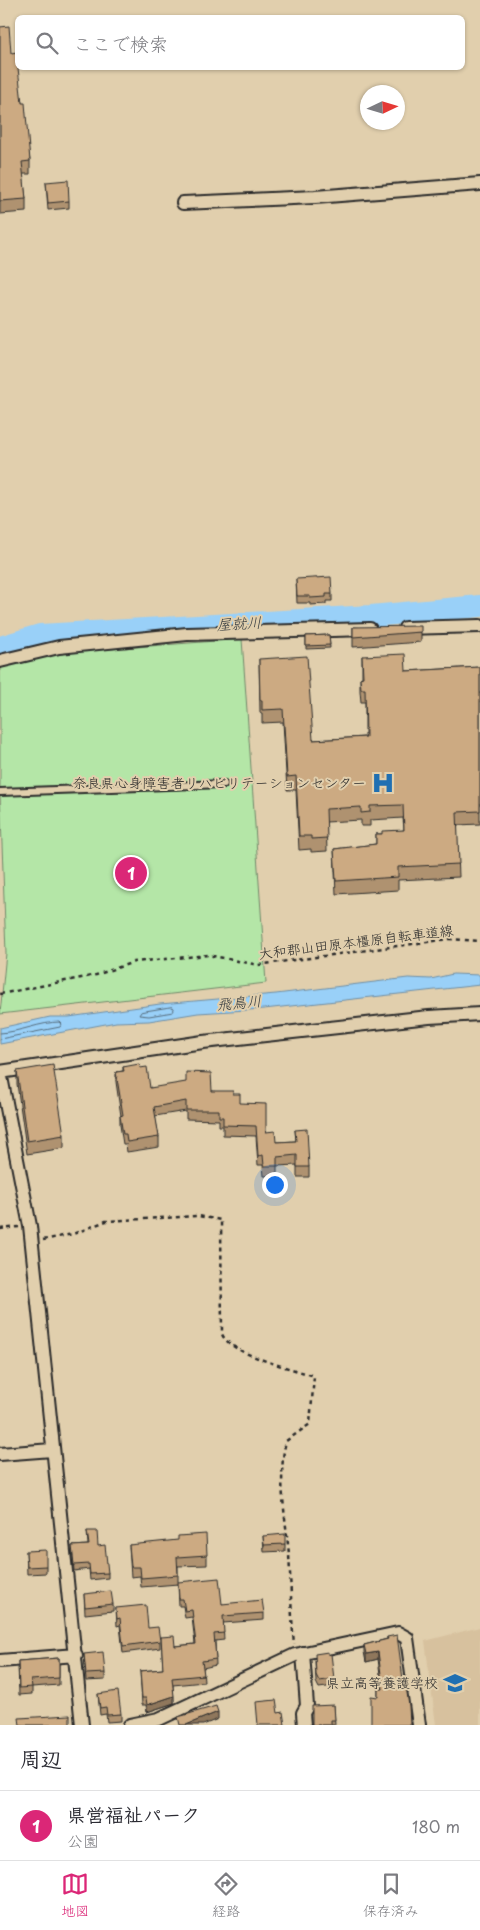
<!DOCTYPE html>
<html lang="ja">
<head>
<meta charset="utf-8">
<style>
  body { margin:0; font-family:"Playpen Sans","Klee One",sans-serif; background:#f7f7f7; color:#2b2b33 }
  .compass { position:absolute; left:360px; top:85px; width:45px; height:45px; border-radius:50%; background:#fff; box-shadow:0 1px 4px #0004; rotate:86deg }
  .you { position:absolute; left:274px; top:1184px; width:18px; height:18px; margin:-12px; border:4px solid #fff; border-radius:50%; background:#1a73e8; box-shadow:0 0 0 8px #1a73e833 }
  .badge { display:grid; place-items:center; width:32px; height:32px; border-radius:50%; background:#db2777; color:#fff; font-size:16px; font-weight:700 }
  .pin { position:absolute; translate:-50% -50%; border:2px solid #fff; box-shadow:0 1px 5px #0006 }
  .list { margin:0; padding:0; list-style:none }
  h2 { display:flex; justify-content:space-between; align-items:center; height:65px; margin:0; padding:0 20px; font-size:21px }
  h2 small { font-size:16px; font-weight:400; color:#7c7c81 }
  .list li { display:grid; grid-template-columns:32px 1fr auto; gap:15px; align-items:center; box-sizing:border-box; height:70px; padding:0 20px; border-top:1px solid #e1e1e2 }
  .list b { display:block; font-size:19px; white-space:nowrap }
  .list p { margin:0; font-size:16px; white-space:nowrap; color:#7c7c81 }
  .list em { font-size:16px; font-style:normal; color:#7c7c81 }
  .icon { flex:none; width:28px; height:28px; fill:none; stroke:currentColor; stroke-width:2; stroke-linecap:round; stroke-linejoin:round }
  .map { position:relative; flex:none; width:480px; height:1725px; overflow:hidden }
  .search { position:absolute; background:#fff; box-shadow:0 1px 4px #0004; left:15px; right:15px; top:15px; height:55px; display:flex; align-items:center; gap:12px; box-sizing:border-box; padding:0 18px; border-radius:8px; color:#7c7c81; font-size:19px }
  .sheet { height:135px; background:#fff }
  nav { display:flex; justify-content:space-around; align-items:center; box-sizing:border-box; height:70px; border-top:1px solid #e1e1e2; background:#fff; font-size:14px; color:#7c7c81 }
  nav a { display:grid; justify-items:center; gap:2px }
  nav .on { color:#db2777 }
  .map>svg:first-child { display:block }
  .built { fill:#d7c19e }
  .green { fill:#b4e6a7; stroke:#708869 }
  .water { fill:#99d0f8; stroke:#6d8ea6 }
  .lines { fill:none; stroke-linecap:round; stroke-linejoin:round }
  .shore { stroke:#576d7d; stroke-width:1 }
  .river { stroke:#99d0f8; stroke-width:22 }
  .service-casing { stroke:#2b2b2b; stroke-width:10 }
  .minor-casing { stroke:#2b2b2b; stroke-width:16 }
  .path { stroke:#2b2b2b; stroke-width:2.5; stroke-dasharray:4 4; stroke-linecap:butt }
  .service { stroke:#e1cfad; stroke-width:6 }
  .minor { stroke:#e1cfad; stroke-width:12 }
  .wall { fill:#af9270; stroke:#2b2b2b }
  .shaded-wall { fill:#8f775b; stroke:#2b2b2b }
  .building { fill:#ccaa82; stroke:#2b2b2b }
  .labels { text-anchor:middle; stroke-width:4; stroke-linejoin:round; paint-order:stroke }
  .poi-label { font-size:14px; fill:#2b2b2b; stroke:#e1cfad; text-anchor:end }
  .street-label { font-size:14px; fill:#2b2b2b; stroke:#e1cfad }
  .water-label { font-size:15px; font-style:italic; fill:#363c40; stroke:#e1cfad }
</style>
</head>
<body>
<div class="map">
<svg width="480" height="1725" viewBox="0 0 480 1725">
  <rect width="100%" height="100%" fill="#e1cfad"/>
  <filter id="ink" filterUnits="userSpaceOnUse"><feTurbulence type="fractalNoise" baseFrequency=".02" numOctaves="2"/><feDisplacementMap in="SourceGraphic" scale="10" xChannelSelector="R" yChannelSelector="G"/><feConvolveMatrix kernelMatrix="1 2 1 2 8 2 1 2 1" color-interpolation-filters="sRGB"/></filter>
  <g filter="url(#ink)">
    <path class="built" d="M480 1627V1725H436L425 1641Z"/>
    <path class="green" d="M242 639 266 983 0 1014 6 953 0 790V665L57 653Z"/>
    <path class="water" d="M453 974 480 975V985L264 1009 198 1013 149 1021 116 1022 0 1044V1028L50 1017H69L160 1004 276 994 408 978 431 979Z"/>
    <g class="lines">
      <path class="shore" d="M172 1007 174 1010 173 1012 149 1016 139 1015 141 1012Z
        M0 1033C21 1032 40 1022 60 1022L62 1024 60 1027 0 1039"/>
      <path class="river" d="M0 647 40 635 371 616 480 606"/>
      <defs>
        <path id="service" d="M0 792 224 784"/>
        <path id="minor" d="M183 203 315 197 480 184
          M405 628 480 626
          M0 661 59 647 187 634 370 629
          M0 1072 30 1226 82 1725
          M0 1072 203 1042 429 1017 480 1014
          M0 1454 52 1450
          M303 1653 307 1706 303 1713 304 1725
          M0 1661 76 1655
          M130 1725 159 1719 295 1655 398 1633 407 1638 419 1725"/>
      </defs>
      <use href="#service" class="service-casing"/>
      <use href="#minor" class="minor-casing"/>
      <path class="path" d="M0 994 96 975 134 962 208 955 258 965 449 939 480 941
        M0 1229 19 1227
        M43 1240 73 1234 106 1221 198 1216 221 1220 222 1334C230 1355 292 1368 314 1376L310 1424 286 1441C277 1478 286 1518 289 1555 291 1585 291 1614 294 1644"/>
      <use href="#service" class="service"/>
      <use href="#minor" class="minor"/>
    </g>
    <path class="wall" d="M0 27 11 53 22 103 30 161V174H23L26 199V212L0 214Z
      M46 182 69 201V208L48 210Z
      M296 579 332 594V601H326V604L310 605V603H297Z
      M353 627 421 632V642L353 647Z
      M329 635 330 648 306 649V636Z
      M362 656 406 671 480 667V824L457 825 459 877 398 880V890L336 894 334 849 376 844V834H382L404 830 403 818 370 820V826H361V820L326 822 327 851 311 852V849L299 850 296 790H287L283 722 262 723V713H260L259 659 313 740 365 737V702H361L360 691V678L362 677Z
      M123 1067 140 1068 150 1088 212 1091 233 1094 240 1103 276 1142 296 1141 295 1130 309 1167V1177H297V1165L277 1166V1176H264L263 1165H258L256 1136 223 1135V1126H219V1120L186 1119V1111L155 1116 159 1137V1147L127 1152 126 1144H123L120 1125V1116H121L116 1082V1072L123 1071Z
      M17 1071 64 1135V1148L27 1154 17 1084Z
      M87 1531 98 1546 108 1573V1578L90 1580 89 1569 74 1571 72 1546 88 1545Z
      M263 1536 285 1544V1551L264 1552Z
      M129 1545 207 1555V1565L178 1566V1582L222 1604 264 1613V1620L223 1623 224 1640 215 1641 216 1665 203 1668 204 1682 173 1685 174 1703 147 1712 146 1705H142L140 1671 163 1669 161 1637 175 1646 195 1644 192 1617 185 1618 183 1606H179L178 1584 141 1587 140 1576 131 1577Z
      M26 1551 46 1566V1573L27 1574Z
      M84 1594 113 1604V1611L85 1614Z
      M116 1608 148 1628 160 1641V1648L123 1653 120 1625 117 1626Z
      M387 1637 404 1687 378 1697V1689H382L378 1659 366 1662 364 1652V1645L387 1639Z
      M84 1654 105 1673V1680L86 1681Z
      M59 1658V1685L32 1687V1694L19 1695 18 1661Z
      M315 1661 334 1679V1686L319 1688 316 1682Z
      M98 1694 121 1714V1721L107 1722 106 1714 100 1715Z
      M334 1705 335 1725H312Z"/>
    <path class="shaded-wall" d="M378 1652V1659L366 1662V1654Z
      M174 1696V1703L147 1712V1705Z
      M218 1712V1719L203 1725H186Z"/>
    <path class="building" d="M9 26 11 53 17 52 18 68 22 103H25L30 161 22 162 26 199 0 201V27Z
      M68 180 69 201 48 203 46 182Z
      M331 577 332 594H326V597L310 598V596H297L296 579Z
      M421 626V632L353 637V627Z
      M329 635 330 645 306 646V636Z
      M405 654 406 671 480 667V811L457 812 459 864 398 867V877L336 881 334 849 376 844V834H382V831L404 830 403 805 370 806V812L361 813V807L326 809 327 838 311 839V836H299L296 776 287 777 283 709 262 710V700H260L259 659 307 656 313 740 366 737 365 689H361L360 678 363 677 362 656Z
      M139 1064 140 1068 147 1067 150 1088 186 1082V1072L211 1073 212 1091H233V1094H240V1103L266 1104V1132L275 1131 276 1142 296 1141 295 1130 307 1129 309 1167H297V1155L277 1157V1166H264L263 1155 258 1156 256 1126 223 1125V1117H219V1110H186V1101L154 1107 159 1137 127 1142 126 1134H123L120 1116 123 1115 116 1072 124 1071 123 1067Z
      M53 1065 64 1135 27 1141 17 1071Z
      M87 1531H97L98 1546 105 1545 108 1573 90 1574 89 1564 74 1565 72 1546 89 1545Z
      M206 1534 207 1555 177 1557 178 1575 141 1578 140 1567H131L129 1545 178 1540V1536Z
      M285 1534V1544L264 1545 263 1536Z
      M46 1550V1566L27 1567 26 1551Z
      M219 1578 222 1604 262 1600 264 1613 223 1616 224 1633 214 1634 216 1659 202 1661 204 1675 172 1678 174 1696 147 1705 146 1698H142L140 1671 163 1669 161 1637 174 1636 175 1646 196 1644 192 1610 185 1611 183 1599H179L178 1582Z
      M111 1591 113 1604 85 1607 84 1594Z
      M146 1605 148 1628 158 1627 160 1641 123 1646 120 1618 117 1619 116 1608Z
      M397 1635 404 1687 406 1686 409 1706 410 1725H371V1696L378 1697V1689H383L378 1652 366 1654 364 1645 388 1639 387 1637Z
      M103 1652 105 1673 86 1674 84 1654Z
      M328 1652V1655L331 1654 334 1679 319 1681 316 1675 315 1654Z
      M59 1658V1678L31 1680 32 1687 19 1688 18 1661Z
      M118 1691 121 1714 107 1715 106 1707 100 1708 98 1694Z
      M276 1700 278 1713 283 1712 285 1725H258L256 1702Z
      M334 1705 335 1720H331V1725H312V1706Z
      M216 1706 218 1712 186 1725H180L178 1717Z
      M70 1715V1725H20L19 1718Z"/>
  </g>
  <defs>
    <symbol id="hospital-bare" viewBox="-9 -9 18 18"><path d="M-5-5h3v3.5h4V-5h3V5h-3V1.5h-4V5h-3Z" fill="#1f6fb2" stroke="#e1cfad" stroke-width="2.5" paint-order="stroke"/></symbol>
    <symbol id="school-bare" viewBox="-9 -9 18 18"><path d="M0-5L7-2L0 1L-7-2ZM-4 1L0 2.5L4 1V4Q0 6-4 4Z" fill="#1f6fb2" stroke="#e1cfad" stroke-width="2.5" paint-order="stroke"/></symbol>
  </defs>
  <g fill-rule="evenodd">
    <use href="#hospital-bare" x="367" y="767" width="32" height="32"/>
    <use href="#school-bare" x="439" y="1667" width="32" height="32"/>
  </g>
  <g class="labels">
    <g class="poi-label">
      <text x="366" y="788">奈良県心身障害者リハビリテーションセンター</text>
      <text x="438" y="1688">県立高等養護学校</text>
    </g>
    <g class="street-label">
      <text transform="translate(356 942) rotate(-7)" y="5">大和郡山田原本橿原自転車道線</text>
    </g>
    <g class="water-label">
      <text transform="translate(239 624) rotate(-3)" y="5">屋就川</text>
      <text transform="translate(239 1003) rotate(-5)" y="5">飛鳥川</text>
    </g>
  </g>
</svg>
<svg class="compass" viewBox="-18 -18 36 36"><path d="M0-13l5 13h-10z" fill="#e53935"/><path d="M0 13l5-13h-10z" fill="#7c7c81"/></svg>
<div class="you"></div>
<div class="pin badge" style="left:131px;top:873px">1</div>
<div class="search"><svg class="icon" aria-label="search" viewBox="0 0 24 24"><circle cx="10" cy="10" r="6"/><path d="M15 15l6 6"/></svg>ここで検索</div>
</div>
<section class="sheet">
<h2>周辺<small></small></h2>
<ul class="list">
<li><span class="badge">1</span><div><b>県営福祉パーク</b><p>公園</p></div><em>180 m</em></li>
</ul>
</section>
<nav>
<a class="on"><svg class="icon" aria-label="map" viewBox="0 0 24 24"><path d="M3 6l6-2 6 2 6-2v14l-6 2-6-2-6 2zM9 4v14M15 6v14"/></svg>地図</a>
<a><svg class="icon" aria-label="directions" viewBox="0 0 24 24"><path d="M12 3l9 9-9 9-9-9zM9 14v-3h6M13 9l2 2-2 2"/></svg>経路</a>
<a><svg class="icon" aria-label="saved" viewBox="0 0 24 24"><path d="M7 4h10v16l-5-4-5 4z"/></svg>保存済み</a>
</nav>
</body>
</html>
